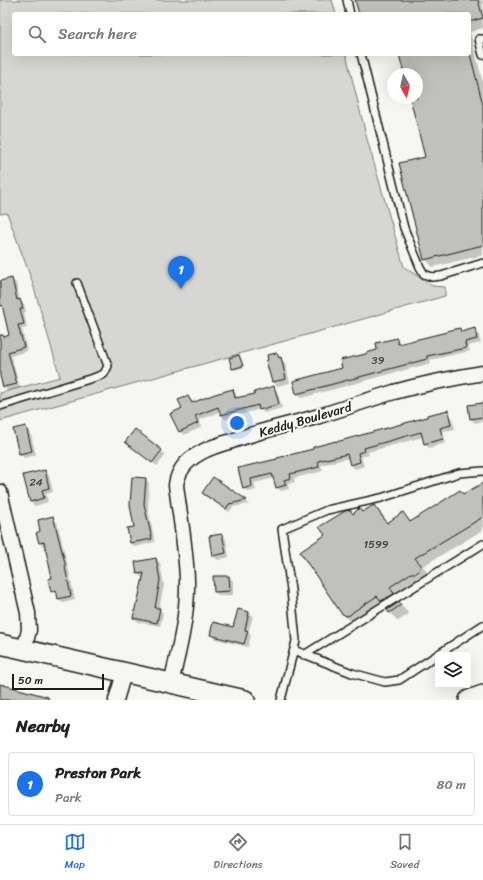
<!DOCTYPE html>
<html lang="en">
<head>
<meta charset="utf-8">
<style>
  body { margin:0; font-family:Sriracha,sans-serif; background:#f6f6f6; color:#202124 }
  .controls { position:absolute; right:12px; bottom:12px; display:grid; overflow:hidden; border-radius:4px; box-shadow:0 4px 16px #0002 }
  .controls button { width:36px; height:36px; display:grid; place-items:center; padding:0; border:0; border-bottom:1px solid #e0e0e0; background:#fff; color:#202124; font:20px sans-serif }
  .compass { position:absolute; left:387px; top:68px; width:36px; height:36px; border-radius:50%; background:#fff; box-shadow:0 4px 16px #0002; rotate:172deg }
  .scale { position:absolute; left:12px; bottom:10px; width:92px; box-sizing:border-box; padding-left:4px; border:2px solid #1c1c1c; border-top:0; font-size:11px; line-height:14px; white-space:nowrap; color:#1c1c1c; -webkit-text-stroke:3px #f6f6f2; paint-order:stroke }
  .you { position:absolute; left:237px; top:423px; width:14px; height:14px; margin:-10px; border:3px solid #fff; border-radius:50%; background:#1a73e8; box-shadow:0 0 0 6px #1a73e833 }
  .badge { display:grid; place-items:center; width:26px; height:26px; border-radius:50%; background:#1a73e8; color:#fff; font-size:13px; font-weight:700 }
  .pin { position:absolute; translate:-50% -33px; filter:drop-shadow(0 1px 2px #0008) }
  .pin::after { content:''; position:absolute; top:21px; width:14px; height:12px; background:inherit; clip-path:polygon(0 0,100% 0,50% 100%) }
  .list { margin:0; padding:0; list-style:none }
  h2 { display:flex; justify-content:space-between; align-items:center; height:52px; margin:0; padding:0 16px; font-size:17px }
  h2 small { font-size:13px; font-weight:400; color:#757577 }
  .list li { display:grid; grid-template-columns:26px 1fr auto; gap:12px; align-items:center; box-sizing:border-box; height:64px; margin:0 8px 8px; padding:0 8px; border:1px solid #e0e0e0; border-radius:4px }
  .list b { display:block; font-size:15px; white-space:nowrap }
  .list p { margin:0; font-size:13px; white-space:nowrap; color:#757577 }
  .list em { font-size:13px; font-style:normal; color:#757577 }
  .icon { flex:none; width:22px; height:22px; fill:none; stroke:currentColor; stroke-width:2; stroke-linecap:round; stroke-linejoin:round }
  .map { position:relative; flex:none; width:483px; height:700px; overflow:hidden }
  .search { position:absolute; background:#fff; box-shadow:0 4px 16px #0002; left:12px; right:12px; top:12px; height:44px; display:flex; align-items:center; gap:10px; box-sizing:border-box; padding:0 14px; border-radius:4px; color:#757577; font-size:15px }
  .sheet { height:124px; background:#fff }
  nav { display:flex; justify-content:space-around; align-items:center; box-sizing:border-box; height:56px; border-top:1px solid #e0e0e0; background:#fff; font-size:11px; color:#757577 }
  nav a { display:grid; justify-items:center; gap:2px }
  nav .on { color:#1a73e8 }
  .map>svg:first-child { display:block }
  .green { fill:#d6d6d2; stroke:#797977 }
  .shadow { fill:#0003 }
  .building { fill:#c0c0bd; stroke:#1c1c1c }
  .lines { fill:none; stroke-linecap:round; stroke-linejoin:round }
  .lane-casing { stroke:#1c1c1c; stroke-width:10 }
  .street-casing { stroke:#1c1c1c; stroke-width:17 }
  .secondary-casing { stroke:#1c1c1c; stroke-width:22 }
  .lane { stroke:#f6f6f2; stroke-width:7 }
  .street { stroke:#f6f6f2; stroke-width:14 }
  .secondary { stroke:#f6f6f2; stroke-width:19 }
  .labels { text-anchor:middle; stroke-width:4; stroke-linejoin:round; paint-order:stroke }
  .number-label { font-size:11px; fill:#454544 }
  .street-label { font-size:13px; fill:#1c1c1c; stroke:#f6f6f2 }
</style>
</head>
<body>
<div class="map">
<svg width="483" height="700" viewBox="0 0 483 700">
  <rect width="100%" height="100%" fill="#f6f6f2"/>
  <filter id="ink" filterUnits="userSpaceOnUse"><feTurbulence type="fractalNoise" baseFrequency=".025" numOctaves="2"/><feDisplacementMap in="SourceGraphic" scale="8" xChannelSelector="R" yChannelSelector="G"/><feConvolveMatrix kernelMatrix="1 2 1 2 8 2 1 2 1" color-interpolation-filters="sRGB"/></filter>
  <g filter="url(#ink)">
    <path class="green" d="M0 0H332L336 14H14V54H346L367 139 404 267 432 286 445 287V296L0 421V393L60 377 32 281 7 213 0 214Z"/>
    <path class="shadow" d="M356 0H483V28L470 32 483 83V255L433 267 425 259 426 158 411 98H417V74H405L400 54H469V14H360Z
      M12 279 16 283 20 300 24 304 26 312 24 313 27 328 22 329 27 351 11 356 20 388 8 391 4 387 0 372V339L10 336 4 309 0 305V282Z
      M459 329 463 332 474 329 478 333 481 343 468 346 470 351 430 360 431 363 301 398 297 394 294 382 343 368 378 351 397 339 401 345Z
      M277 354 285 363 290 383 277 386 273 382 268 361Z
      M239 356 241 358 244 367 235 370 233 369Z
      M273 387 277 391 282 408 264 413 260 409 225 419 221 415V412L199 420 202 427 184 435 180 431 184 409 188 397 192 401 193 404 232 390 236 394 238 399 256 394Z
      M483 404V421L475 423 471 419Z
      M447 411 451 415 455 429 443 431 446 443 429 448 425 444 423 437 368 452 369 455 361 457 364 466 355 469 351 465 349 458 321 465 323 471 294 478 295 482 288 484 289 489 281 491 277 487 275 478 254 483 256 490 248 492 244 488 240 469 278 460 336 442 428 418Z
      M26 427 30 431 36 455 24 458 20 454Z
      M135 430 166 455 157 466 130 446Z
      M45 471 49 475 53 492 46 494 48 502 35 506 30 502Z
      M213 478 246 501 249 504 233 507 229 512 207 497 203 493Z
      M145 479 149 483 148 509 155 542 135 547 131 543 136 527Z
      M483 484V530L423 566 428 574 397 596 401 602 399 603 409 614 398 621 389 612 390 609 385 604 355 624 350 621 342 613 326 536 353 514 362 513 374 506 382 514 389 524 403 513 412 523 460 491 464 495Z
      M53 518 57 522 69 571 75 600 63 603 59 599 58 595H56L52 591 53 579 46 546 44 547 40 543 42 532Z
      M222 535 226 539 229 557 218 560 213 556Z
      M156 559 160 563 164 585 159 609 163 613 160 626 138 622 134 617 138 605 144 578H142L138 574 136 563Z
      M229 577 233 581V595L219 596 215 592Z
      M239 610 249 612 253 616 248 633 251 635 248 647 215 639 211 635 234 628Z
      M0 685 28 692V691L47 696 51 700H0Z"/>
    <path class="building" d="M355 0H478L483 18 469 22V14H359Z
      M399 54H470L483 105V245L424 260 399 163 425 157 410 98H417V74H404Z
      M12 278 17 300 20 299 23 309H20L24 324 18 325 24 347 8 352 17 384 3 387 0 376V335H3L4 337 9 335 2 305H0V281Z
      M460 328 461 332 475 328 477 339 465 342 466 348 427 356V359L318 388H319L296 394 293 381 342 368 340 360 366 354V353L377 350 376 343 397 338 398 344 447 332V331Z
      M277 353 279 358 281 357 286 379 272 382 266 361 268 360 267 355Z
      M239 355 243 366 232 369 229 358Z
      M274 386 279 404 259 410 258 405 221 415 218 407 195 416 198 423 179 432 170 414 182 408 178 400 188 396 192 403 215 394 233 389 235 398 255 394 254 392Z
      M483 403V417L470 419 468 405Z
      M448 410 451 425 440 428 443 439 424 444 421 432 364 448 365 451 358 453 360 462 350 465 347 454 318 461 319 467 290 474 291 478 284 480 286 485 276 488 272 474 251 479 252 486 243 489 238 468 277 459V458L313 449V447L336 441V442L427 417V415Z
      M26 426 32 451 19 454 13 429Z
      M135 429 162 450 152 463 125 442Z
      M45 470 49 488 42 490 44 498 30 502 23 475Z
      M132 477 146 478 144 504 152 539 130 543 127 528 134 527 130 505Z
      M213 477 247 500 229 504 226 509 202 493Z
      M483 483V517L415 558 421 565 419 571 416 573H411L390 587 394 594 381 601 377 596 353 612 350 615 346 616 341 613 300 552 325 535 319 527 345 511 350 510 353 514 359 508 362 512 374 505 387 523 403 512 410 522 460 490 463 494Z
      M53 516 66 567H65L71 596 58 599 56 590 51 592 48 579 52 578 44 542 39 543 36 533 40 531 38 520Z
      M222 534 226 553 212 556 209 536Z
      M156 558 160 580 155 608H160L157 623 133 618 136 604H137L144 573 137 574 135 562Z
      M213 576H229L230 591 214 592Z
      M399 602 401 605 389 613 387 610Z
      M238 609 249 612 245 630 248 631 244 644 210 635 213 622 233 627Z
      M0 684 48 697V700H0Z"/>
    <g class="lines">
      <defs>
        <path id="lane" d="M347 0 350 14
          M483 39H479L483 55
          M361 54 404 228 420 267 424 274 432 277 441 276 483 263
          M0 406 96 377 104 374 108 366 77 283
          M294 650 352 673 385 682 399 680 483 625
          M304 655 483 544
          M281 700 296 641 291 590 282 529 327 510 381 498 459 473 483 471"/>
        <path id="street" d="M0 492 28 613 29 630 24 650
          M171 683C179 650 188 615 187 580 186 548 180 517 176 485 178 470 187 460 200 453 210 447 221 444 232 441 259 431 288 425 316 417 342 409 368 400 394 392 423 384 453 378 483 373
          M116 700 124 673"/>
        <path id="secondary" d="M0 644 245 700
          M469 700 483 695"/>
      </defs>
      <use href="#lane" class="lane-casing"/>
      <use href="#street" class="street-casing"/>
      <use href="#secondary" class="secondary-casing"/>
      <use href="#lane" class="lane"/>
      <use href="#street" class="street"/>
      <use href="#secondary" class="secondary"/>
    </g>
  </g>
  <g class="labels">
    <g class="number-label">
      <text x="378" y="364">39</text>
      <text x="36" y="486">24</text>
      <text x="376" y="548">1599</text>
    </g>
    <g class="street-label">
      <text transform="translate(305 419) rotate(-16)" y="5">Keddy Boulevard</text>
    </g>
  </g>
</svg>
<div class="controls">
<button><svg class="icon" aria-label="layers" viewBox="0 0 24 24"><path d="M12 4l9 5-9 5-9-5zM3 14l9 5 9-5"/></svg></button>
</div>
<svg class="compass" viewBox="-18 -18 36 36"><path d="M0-13l5 13h-10z" fill="#e53935"/><path d="M0 13l5-13h-10z" fill="#757577"/></svg>
<div class="scale">50 m</div>
<div class="you"></div>
<div class="pin badge" style="left:181px;top:289px">1</div>
<div class="search"><svg class="icon" aria-label="search" viewBox="0 0 24 24"><circle cx="10" cy="10" r="6"/><path d="M15 15l6 6"/></svg>Search here</div>
</div>
<section class="sheet">
<h2>Nearby<small></small></h2>
<ul class="list">
<li><span class="badge">1</span><div><b>Preston Park</b><p>Park</p></div><em>80 m</em></li>
</ul>
</section>
<nav>
<a class="on"><svg class="icon" aria-label="map" viewBox="0 0 24 24"><path d="M3 6l6-2 6 2 6-2v14l-6 2-6-2-6 2zM9 4v14M15 6v14"/></svg>Map</a>
<a><svg class="icon" aria-label="directions" viewBox="0 0 24 24"><path d="M12 3l9 9-9 9-9-9zM9 14v-3h6M13 9l2 2-2 2"/></svg>Directions</a>
<a><svg class="icon" aria-label="saved" viewBox="0 0 24 24"><path d="M7 4h10v16l-5-4-5 4z"/></svg>Saved</a>
</nav>
</body>
</html>
